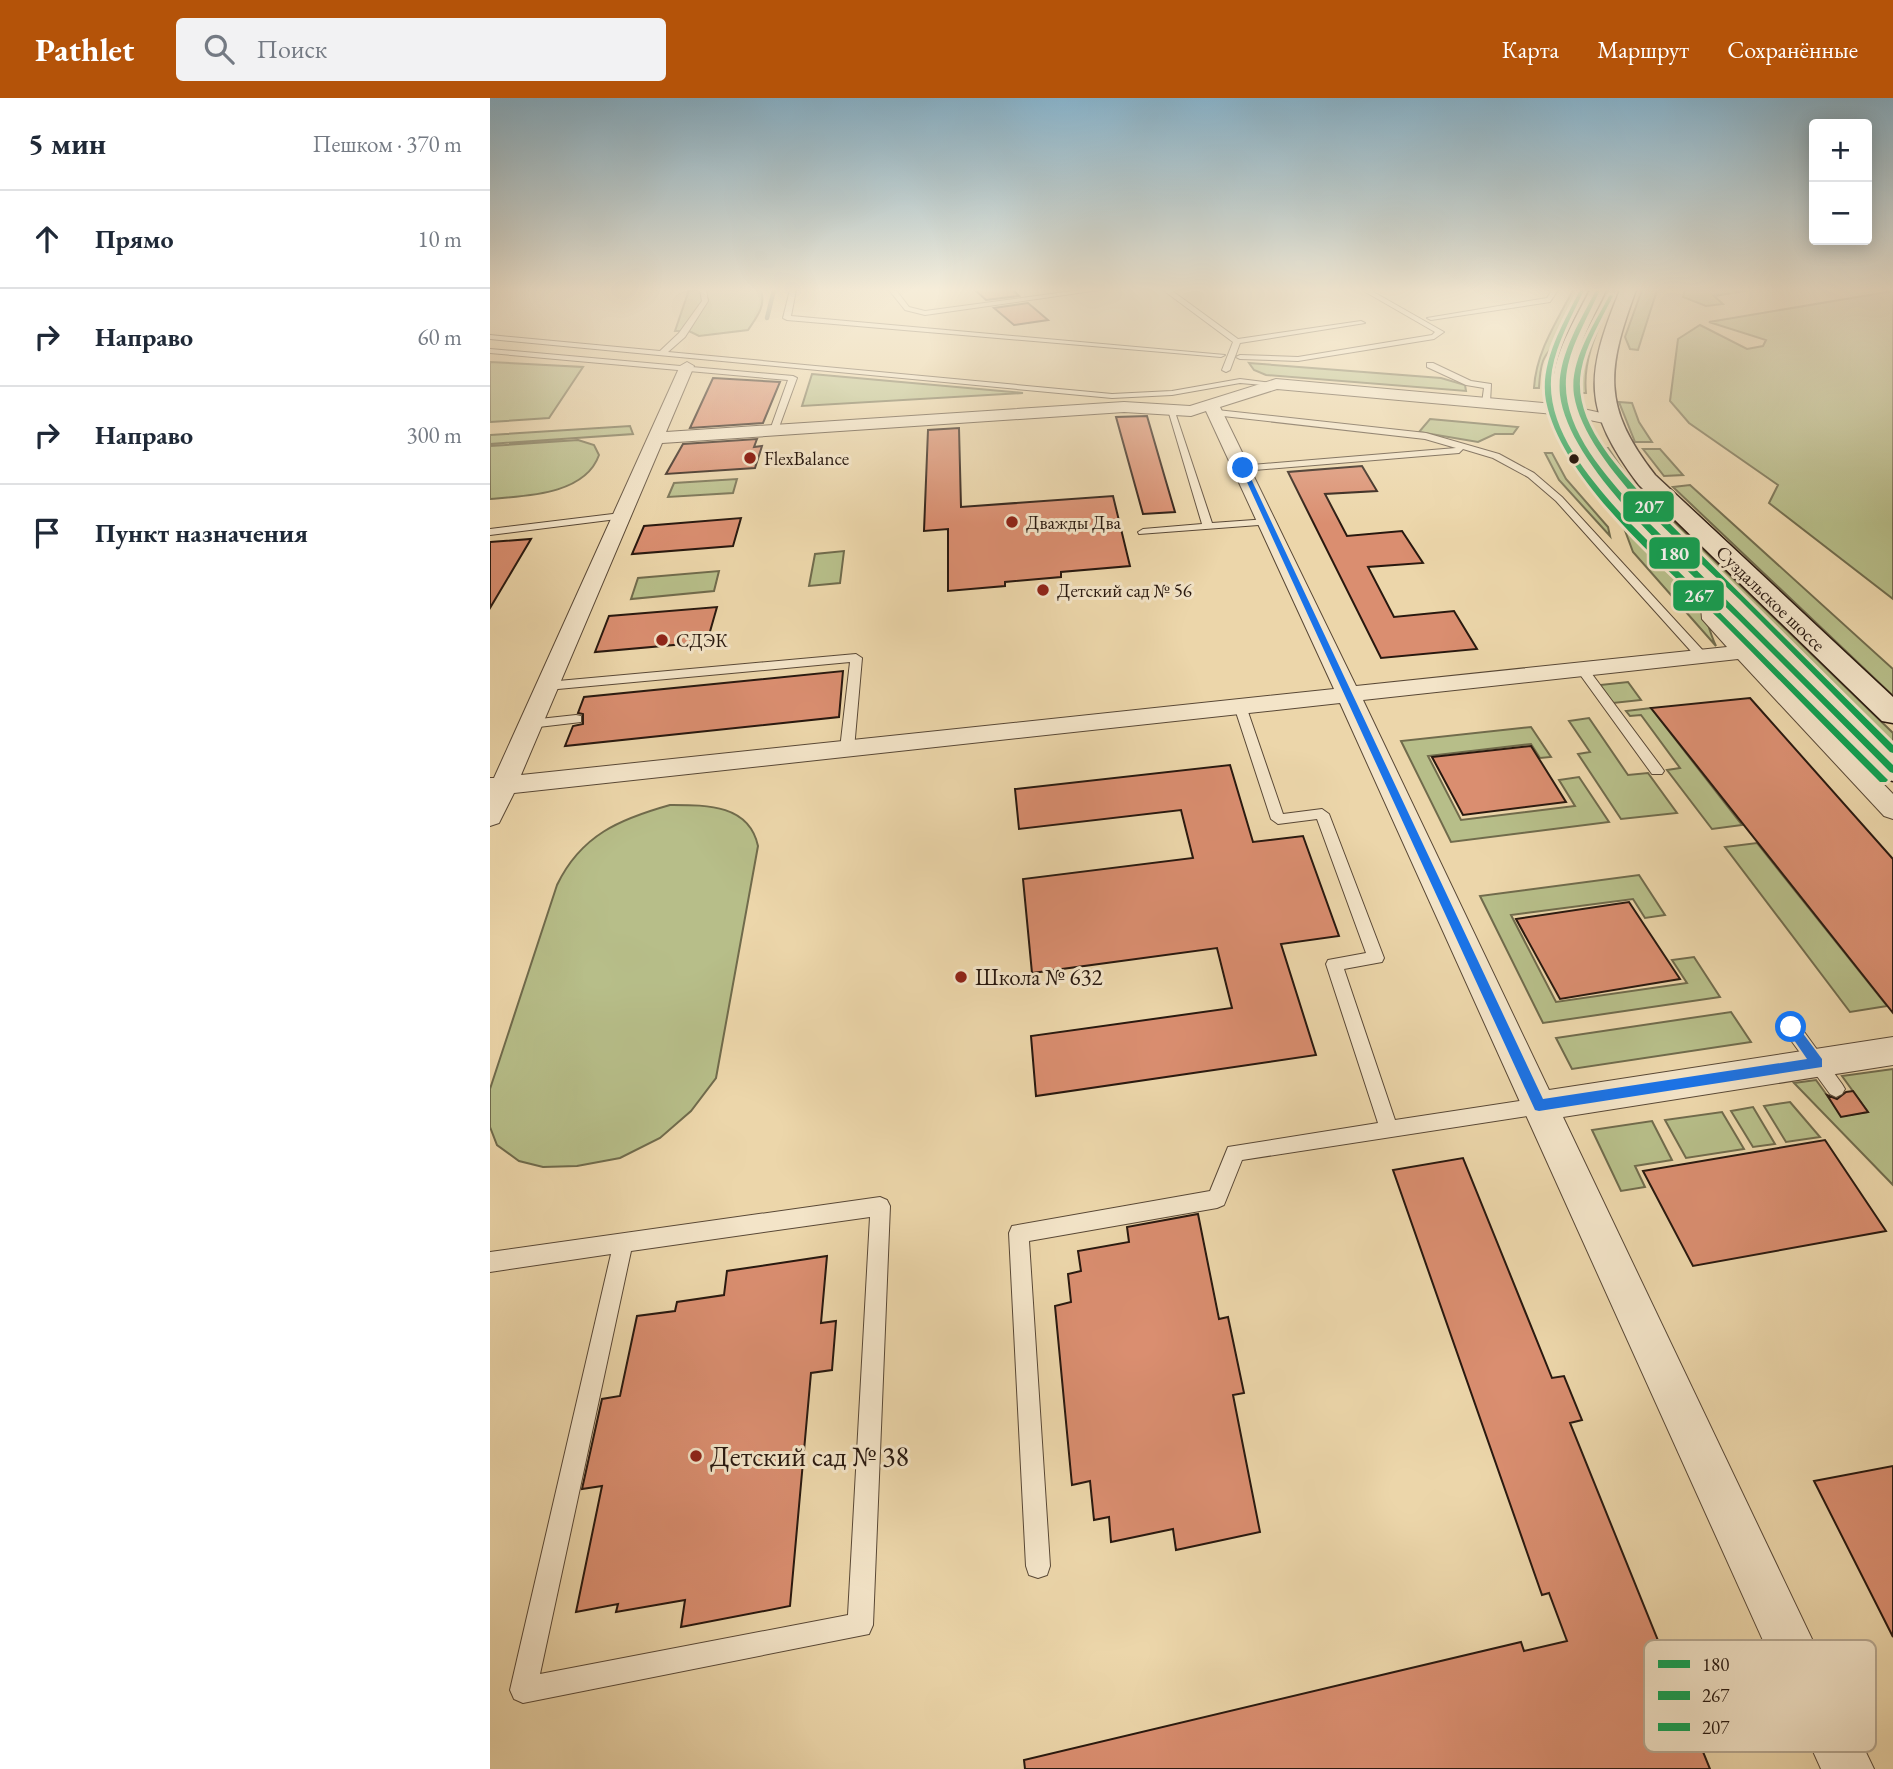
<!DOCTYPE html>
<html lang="ru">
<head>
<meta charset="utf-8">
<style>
  body { margin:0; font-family:"EB Garamond",serif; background:#f2f2f3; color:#1f2937 }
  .controls { position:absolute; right:21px; top:21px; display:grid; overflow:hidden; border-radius:7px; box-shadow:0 4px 18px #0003 }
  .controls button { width:63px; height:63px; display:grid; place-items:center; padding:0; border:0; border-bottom:2px solid #e0e1e3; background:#fff; color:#1f2937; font:35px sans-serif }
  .stop { position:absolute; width:21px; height:21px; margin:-16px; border:5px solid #1a73e8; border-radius:50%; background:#fff }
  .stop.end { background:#1a73e8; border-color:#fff; box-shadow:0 2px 7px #0008 }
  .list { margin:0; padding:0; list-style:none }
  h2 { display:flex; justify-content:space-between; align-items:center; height:91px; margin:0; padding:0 28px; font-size:30px }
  h2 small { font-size:23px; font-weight:400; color:#747a83 }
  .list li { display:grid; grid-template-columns:46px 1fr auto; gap:21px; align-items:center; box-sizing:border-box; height:98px; padding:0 28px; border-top:2px solid #e0e1e3 }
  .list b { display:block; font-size:26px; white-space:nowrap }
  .list em { font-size:23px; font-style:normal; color:#747a83 }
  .icon { flex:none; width:38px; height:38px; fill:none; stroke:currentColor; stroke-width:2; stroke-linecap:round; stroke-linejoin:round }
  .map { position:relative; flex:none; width:1403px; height:1671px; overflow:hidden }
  header { display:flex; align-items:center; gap:42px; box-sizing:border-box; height:98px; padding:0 35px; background:#b45309; color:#fff }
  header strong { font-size:33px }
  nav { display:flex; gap:38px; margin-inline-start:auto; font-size:24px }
  .search { width:490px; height:63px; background:#f2f2f3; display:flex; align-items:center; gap:18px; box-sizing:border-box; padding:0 24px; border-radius:7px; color:#747a83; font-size:26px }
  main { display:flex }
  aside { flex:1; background:#fff }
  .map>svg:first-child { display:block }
  .green { fill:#b7be89; stroke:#706b4c; stroke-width:2 }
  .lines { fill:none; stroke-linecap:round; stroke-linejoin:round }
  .stream { stroke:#6c796d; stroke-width:4.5 }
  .building { fill:#da8e70; stroke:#28180f; stroke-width:2 }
  .lane-casing { stroke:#594836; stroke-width:2 }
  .street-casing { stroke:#594836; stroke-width:2 }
  .secondary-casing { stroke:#28180f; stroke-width:3 }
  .lane { fill:#f3e4c8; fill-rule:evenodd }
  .street { fill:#f3e4c8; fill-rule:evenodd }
  .secondary { fill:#f3e4c8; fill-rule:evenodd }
  .bus-1-casing { stroke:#f3e4c8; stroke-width:6 }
  .bus-2-casing { stroke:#f3e4c8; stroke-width:6 }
  .bus-3-casing { stroke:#f3e4c8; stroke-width:6 }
  .bus-1 { fill:#11a152; fill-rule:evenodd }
  .bus-2 { fill:#11a152; fill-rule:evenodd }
  .bus-3 { fill:#11a152; fill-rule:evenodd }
  .route { fill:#1a73e8 }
  .poi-dot { fill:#8f2418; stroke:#f3e4c8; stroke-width:2.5 }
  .bus-dot { fill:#28180f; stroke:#f3e4c8; stroke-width:2.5 }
  .labels { text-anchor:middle; stroke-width:6; stroke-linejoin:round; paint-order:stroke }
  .far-poi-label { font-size:19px; fill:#28180f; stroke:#f3e4c8; text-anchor:start }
  .far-street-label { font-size:19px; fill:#28180f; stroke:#f3e4c8 }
  .poi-label { font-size:23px; fill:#28180f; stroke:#f3e4c8; text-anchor:start }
  .near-poi-label { font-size:28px; fill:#28180f; stroke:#f3e4c8; text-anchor:start }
  .key { fill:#f3e4c8; stroke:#b6a790; stroke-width:2 }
  .key-label { font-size:19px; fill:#28180f }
  .line-badge { stroke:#f3e4c8; stroke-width:2.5 }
  .badge-label { font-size:19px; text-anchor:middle; font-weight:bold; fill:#fff }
</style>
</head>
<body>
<header>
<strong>Pathlet</strong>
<div class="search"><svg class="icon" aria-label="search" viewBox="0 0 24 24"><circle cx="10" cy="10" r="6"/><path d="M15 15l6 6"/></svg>Поиск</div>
<nav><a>Карта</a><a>Маршрут</a><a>Сохранённые</a></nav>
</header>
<main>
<aside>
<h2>5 мин<small>Пешком · 370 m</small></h2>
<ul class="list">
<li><svg class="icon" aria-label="ahead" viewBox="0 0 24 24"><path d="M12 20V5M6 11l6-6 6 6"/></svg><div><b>Прямо</b></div><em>10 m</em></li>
<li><svg class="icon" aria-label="right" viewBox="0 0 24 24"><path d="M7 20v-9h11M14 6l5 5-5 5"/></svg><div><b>Направо</b></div><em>60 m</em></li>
<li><svg class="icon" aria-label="right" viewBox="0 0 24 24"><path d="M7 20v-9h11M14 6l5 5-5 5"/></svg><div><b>Направо</b></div><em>300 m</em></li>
<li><svg class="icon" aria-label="arrive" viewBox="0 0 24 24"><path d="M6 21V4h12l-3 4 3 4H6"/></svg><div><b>Пункт назначения</b></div></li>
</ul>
</aside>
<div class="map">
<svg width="1403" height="1671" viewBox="0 0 1403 1671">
  <rect width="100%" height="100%" fill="#ecd6aa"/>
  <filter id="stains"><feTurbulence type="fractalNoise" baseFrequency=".00286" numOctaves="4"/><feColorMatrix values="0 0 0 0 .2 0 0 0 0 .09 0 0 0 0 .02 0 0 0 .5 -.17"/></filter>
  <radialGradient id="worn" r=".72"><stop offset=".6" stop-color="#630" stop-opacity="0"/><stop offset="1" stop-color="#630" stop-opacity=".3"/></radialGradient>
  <path class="green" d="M199 192H271C276 208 267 219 258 232L209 238 199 233H185Z
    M1083 192H1094C1088 205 1083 220 1075 232 1057 259 1051 252 1049 290H1044C1046 254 1067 223 1083 192Z
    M1117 192H1125C1111 226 1092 258 1096 295H1087L1089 257Z
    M1152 192H1167L1148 252 1140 251 1135 239Z
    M1195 192H1260L1224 198 1233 206 1216 208 1193 199Z
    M1403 193V501L1279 405 1288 387 1199 325 1180 303 1188 241 1210 227 1257 251 1273 248 1276 242 1219 224Z
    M0 264 93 269 59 320 0 324Z
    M759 265 951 280 975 287 976 293 776 277 764 272Z
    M322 276 533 295 312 308Z
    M1129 304 1142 305 1149 324 1162 344H1145Z
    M940 321 1028 329 1023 336H1005L988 344 929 334Z
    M140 328 143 336 0 346V337Z
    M88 342 104 347 109 357C95 397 35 398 0 401V348Z
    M1109 350H1118L1137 378 1403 635V646L1130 379Z
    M1153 351H1170L1193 377 1174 378Z
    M1055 355H1062L1076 381 1118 429 1120 438 1069 382Z
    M247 381 243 395 178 399 184 385Z
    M1200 387 1403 571V598L1183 389Z
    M1134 430C1155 448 1194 471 1207 496 1215 511 1218 532 1226 548L1143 454Z
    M354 453 350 485 319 488 325 456Z
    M229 473 224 493 141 501 148 480Z
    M1138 584 1151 602 1123 605 1110 587Z
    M1161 610 1252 727 1222 731 1177 672 1190 670 1151 617 1140 618 1136 613Z
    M1099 620 1138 677 1158 675 1187 715 1131 721 1088 656 1100 654 1079 623Z
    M1041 629 1061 659 1050 660 1041 646 938 658 971 722 1085 708 1069 682 1089 679 1119 724 961 744 911 643Z
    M180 707C216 707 259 706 268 748L226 980 201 1013 170 1040 130 1060 87 1068 53 1069 29 1063 7 1047 0 1029V991L67 787C91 737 130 721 180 707Z
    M1267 745 1397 908 1360 914 1235 749Z
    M1149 777 1175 817 1155 820 1143 801 1021 817 1066 904 1197 885 1182 862 1204 859 1230 899 1053 925 990 798Z
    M1241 914 1261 944 1082 971 1066 940Z
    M1403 971V1087L1304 985 1326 982 1352 1018 1378 1014 1352 978Z
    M1300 1004 1330 1039 1296 1044 1274 1008Z
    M1263 1009 1285 1046 1263 1049 1241 1013Z
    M1232 1014 1254 1051 1196 1060 1175 1022Z
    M1162 1023 1182 1062 1145 1068 1155 1089 1131 1093 1102 1032Z"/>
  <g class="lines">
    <path class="stream" d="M277 220 284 192"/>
  </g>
  <path class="building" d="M485 192H523L529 198 496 202Z
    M538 205 558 222 524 227 504 210Z
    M223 280 290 284 273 325 200 330Z
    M657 318 675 380 685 414 653 416 626 319Z
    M469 330 471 409 623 398 640 468 571 474V479L515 484V488L458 493V431L434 433 438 332Z
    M267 341 264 349 272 348 265 370 176 376 193 346Z
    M872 368 887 393 835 396 857 438 912 433 933 465 878 469 904 519 964 513 987 551 891 560 798 374Z
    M251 420 243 448 142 456 154 428Z
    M41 441 0 510V444Z
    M227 509 217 544 105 554 119 518Z
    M353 573 349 619 75 648 83 628 93 626V616L88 615 94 599Z
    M1260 600 1403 761V915L1161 610Z
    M1041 648 1076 704 973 717 942 659Z
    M740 667 763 744 813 738 849 838 791 846 826 957 546 998 541 938 742 910 727 850 542 875 533 781 703 760 691 712 529 731 525 691Z
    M1139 804 1190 881 1070 901 1026 821Z
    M1363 993 1378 1014 1351 1019 1337 997 1347 1001 1356 994Z
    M1335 1042 1396 1133 1203 1168 1153 1073Z
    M973 1060 1062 1280 1074 1278 1092 1322 1080 1325 1220 1671H535L534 1662 900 1575 1031 1544 1034 1553 1077 1543 1059 1495 1052 1497 903 1072Z
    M708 1116 729 1221 738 1219 754 1295 743 1297 770 1434 686 1452 683 1431 621 1444 619 1419 604 1422 600 1383 582 1387 565 1208 581 1204 578 1176 591 1173 588 1153 639 1144 637 1129Z
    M337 1158 331 1225 346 1223 342 1272 321 1275 300 1508 191 1529 195 1502 126 1514 128 1506 86 1514 112 1388 92 1391 112 1301 130 1298 147 1218 185 1213 187 1204 234 1197 237 1173Z
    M1403 1368V1539L1324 1383Z"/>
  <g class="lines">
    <defs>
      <path id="lane" d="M210 192H216L218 203 195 239 178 254 622 296 682 293 750 281 790 286 786 288 750 285 682 297 622 300 0 241V237L170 253 189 235 212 203Z
        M300 192H306L301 218 735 257 731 259 297 222 293 220Z
        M399 192H406L419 209 435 213 590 192H609L435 217 415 212Z
        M673 192H681L748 241 871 223 875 225 750 245 740 272 736 274 732 272 743 244Z
        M872 192H880L954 234 944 241 808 263 750 261 746 259 750 257 808 259 942 237 945 234Z
        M1062 192H1068L1060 204 941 222 937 220 1057 200Z
        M0 251 303 278 307 280 288 332 284 335 280 332 298 282 0 255Z
        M937 265H943L981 283 1001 286 1000 305 996 308 992 305 994 290 976 287 937 269Z
        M678 312 685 314 722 425 778 421 782 422V426L649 436 648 434 653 431 712 426Z
        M727 312 936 335 1009 356 1044 375 1072 399 1218 558 1212 562 1208 561 1066 403 1038 379 1003 360 973 351 969 355 753 373 750 372V368L966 350 935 341 724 317 723 315Z
        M131 415 136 418 135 420 0 437V431Z
        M366 556 372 560 364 651 357 655 350 651 360 564 57 592 51 588 57 584Z
        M1092 567 1096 568 1172 670 1174 673 1172 676H1162L1086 571Z
        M750 604 756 608 793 716 832 711 839 716 894 860 892 864 854 871 905 1022 1050 1000 1056 1002 1059 1008 1056 1014 1050 1016 752 1062 734 1107 727 1110 539 1143 560 1468 557 1477 548 1480 539 1477 536 1468 519 1135 522 1128 720 1093 738 1049 888 1025 836 866 838 862 876 855 827 721 788 726 781 721 744 608Z
        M86 617 91 618V624L40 630 34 626 40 622Z
        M1301 922 1307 924 1352 986 1355 991 1352 996 1346 999 1340 996 1295 934 1292 929 1295 924Z
        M390 1099 397 1102 400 1108 383 1527 379 1536 33 1605 24 1601 20 1592 121 1156 0 1174V1154ZM380 1119 358 1517 50 1576 141 1153Z"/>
      <path id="street" d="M197 264 204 268 176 334 634 304 700 308 786 281 1075 307 1125 318 1127 321 1119 326 1075 317 787 291 730 309 866 588 1237 549 1212 521 1209 483 1212 479H1226L1229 483 1234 520 1403 696V721L1394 718 1248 561 873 602 1059 992 1403 939V967L1073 1019 1384 1671H1331L850 605 24 695 9 725 0 728V680H4L190 268ZM716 313 844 591 31 677 172 345 634 314 701 318Z"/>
      <path id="secondary" d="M1100 192H1116C1101 225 1079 260 1083 297 1090 364 1207 461 1255 508 1305 556 1354 605 1403 653V683L1391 680C1342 629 1292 578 1243 527 1194 477 1066 366 1063 296 1061 258 1084 225 1100 192Z
        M1130 192H1146C1117 271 1111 308 1165 377L1403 599V625L1392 623 1149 387C1092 311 1095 278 1130 192Z"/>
    </defs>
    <use href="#lane" class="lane-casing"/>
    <use href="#street" class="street-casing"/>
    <use href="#secondary" class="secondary-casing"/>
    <use href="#lane" class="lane"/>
    <use href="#street" class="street"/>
    <use href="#secondary" class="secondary"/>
    <defs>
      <path id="bus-1" d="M1106 192H1110C1099 217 1084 241 1078 267 1065 324 1113 374 1147 413L1403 667V675L1400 674C1349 622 1298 571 1246 519 1194 468 1079 370 1070 297 1066 260 1090 224 1106 192Z"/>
      <path id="bus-2" d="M1090 192H1094C1082 218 1067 244 1062 272 1053 328 1099 379 1133 418L1396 680 1398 682 1396 684H1390C1336 630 1283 575 1229 521 1173 466 1072 382 1056 303 1049 264 1074 225 1090 192Z"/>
      <path id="bus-3" d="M1121 197 1123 198C1111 222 1096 246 1091 273 1082 324 1128 369 1158 404L1403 647V655L1400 654C1350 603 1300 552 1250 502 1201 454 1095 366 1084 297 1079 263 1104 227 1119 198Z"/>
    </defs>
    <use href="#bus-1" class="bus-1-casing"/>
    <use href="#bus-2" class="bus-2-casing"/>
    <use href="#bus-3" class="bus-3-casing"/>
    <use href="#bus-1" class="bus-1"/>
    <use href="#bus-2" class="bus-2"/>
    <use href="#bus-3" class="bus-3"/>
  </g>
  <linearGradient id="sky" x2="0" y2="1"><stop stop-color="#88b6d0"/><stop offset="0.45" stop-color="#f6edd9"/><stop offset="1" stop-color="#f6edd9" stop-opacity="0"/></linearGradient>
  <rect width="1403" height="426" fill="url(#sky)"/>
  <path class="route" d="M750 369 756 370 1053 1001 1317 961 1295 929 1301 924 1306 926 1332 961V969L1049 1013 1045 1012Z"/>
  <g class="poi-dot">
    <circle cx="260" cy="360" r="7"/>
    <circle cx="522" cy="424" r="7"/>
    <circle cx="553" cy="492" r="7"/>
    <circle cx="172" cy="542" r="7"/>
    <circle cx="471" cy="879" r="7"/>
    <circle cx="206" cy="1358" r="7"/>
  </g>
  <circle class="bus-dot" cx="1084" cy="361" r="6"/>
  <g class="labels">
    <g class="far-poi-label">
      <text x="274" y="367">FlexBalance</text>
      <text x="536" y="431">Дважды Два</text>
      <text x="567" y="499">Детский сад № 56</text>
      <text x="186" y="549">СДЭК</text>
    </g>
    <g class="far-street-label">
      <text transform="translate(1281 500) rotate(44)" y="7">Суздальское шоссе</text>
    </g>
    <g class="poi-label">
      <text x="485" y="887">Школа № 632</text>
    </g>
    <g class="near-poi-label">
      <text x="220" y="1368">Детский сад № 38</text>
    </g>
  </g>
  <rect x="1154" y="1542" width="232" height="112" rx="10" class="key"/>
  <rect x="1168" y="1562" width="32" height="8" fill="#11a152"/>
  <rect x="1168" y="1593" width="32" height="9" fill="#11a152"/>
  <rect x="1168" y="1625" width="32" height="8" fill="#11a152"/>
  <g class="key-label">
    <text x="1212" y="1573">180</text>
    <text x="1212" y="1604">267</text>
    <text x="1212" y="1636">207</text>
  </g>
  <g class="line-badge">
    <rect x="1132" y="392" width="53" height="33" rx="7" fill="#11a152"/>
    <rect x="1158" y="438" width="53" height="34" rx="7" fill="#11a152"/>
    <rect x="1182" y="481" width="53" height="33" rx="7" fill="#11a152"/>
  </g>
  <g class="badge-label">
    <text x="1159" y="415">207</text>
    <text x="1184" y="462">180</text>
    <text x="1209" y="504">267</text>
  </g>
  <rect width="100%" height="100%" filter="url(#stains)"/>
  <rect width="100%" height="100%" fill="url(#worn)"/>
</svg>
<div class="controls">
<button>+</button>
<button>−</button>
</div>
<div class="stop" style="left:1301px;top:929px"></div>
<div class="stop end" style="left:753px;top:370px"></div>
</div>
</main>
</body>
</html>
